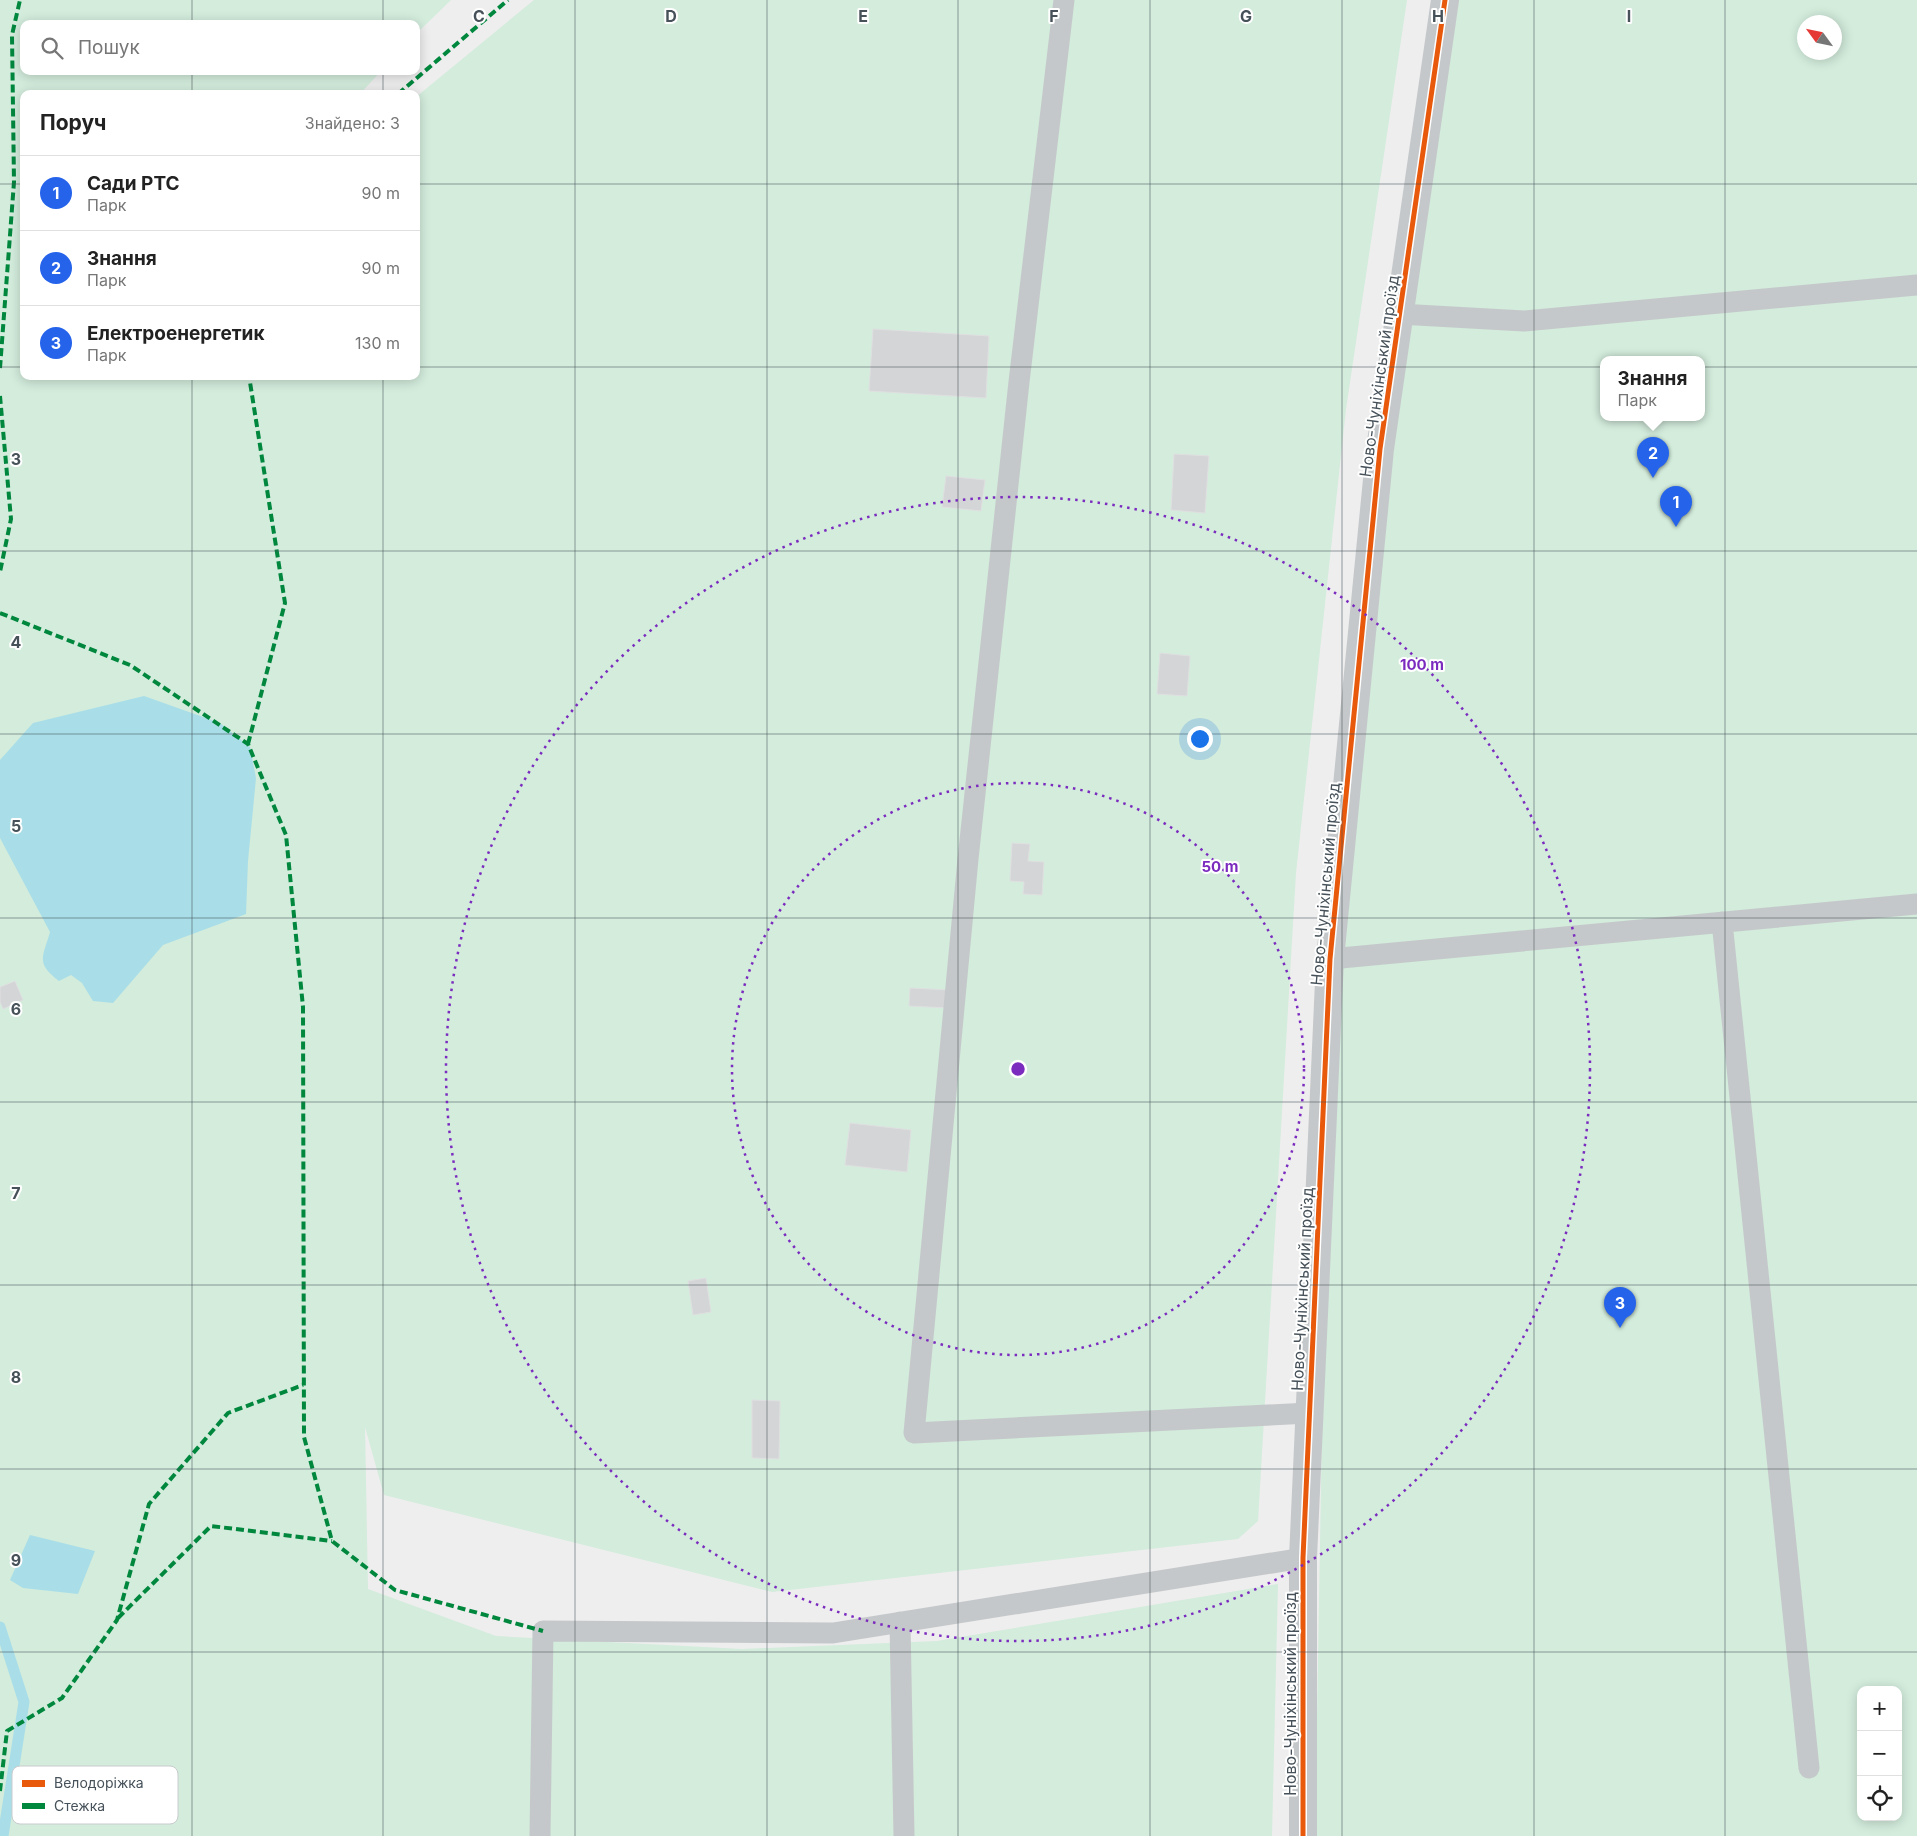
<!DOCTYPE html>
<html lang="uk">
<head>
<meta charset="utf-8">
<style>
  body { margin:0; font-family:Inter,sans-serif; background:#f2f2f2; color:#222 }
  .controls { position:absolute; right:15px; bottom:15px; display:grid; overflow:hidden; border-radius:10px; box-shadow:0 2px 12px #0003 }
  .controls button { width:45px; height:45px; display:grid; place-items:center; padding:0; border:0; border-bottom:1px solid #e0e0e0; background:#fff; color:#222; font:25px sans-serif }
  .compass { position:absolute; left:1797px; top:15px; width:45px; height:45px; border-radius:50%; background:#fff; box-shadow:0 2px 12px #0003; rotate:303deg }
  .you { position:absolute; left:1199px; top:738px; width:18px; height:18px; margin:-12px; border:4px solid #fff; border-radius:50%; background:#1a73e8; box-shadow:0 0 0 8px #1a73e833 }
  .badge { display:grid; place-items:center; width:32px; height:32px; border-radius:50%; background:#2563eb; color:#fff; font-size:16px; font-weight:700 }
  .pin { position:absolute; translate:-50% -41px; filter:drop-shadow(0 1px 2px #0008) }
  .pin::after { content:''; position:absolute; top:26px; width:18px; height:15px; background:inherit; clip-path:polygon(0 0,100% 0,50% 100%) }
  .popup { position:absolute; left:1600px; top:356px; width:105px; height:65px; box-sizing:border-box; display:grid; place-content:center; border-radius:10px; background:#fff; filter:drop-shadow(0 1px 4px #0005); font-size:16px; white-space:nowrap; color:#767676 }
  .popup b { font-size:19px; color:#222 }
  .popup::after { content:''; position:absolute; left:50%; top:100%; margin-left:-10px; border:10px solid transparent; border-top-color:#fff }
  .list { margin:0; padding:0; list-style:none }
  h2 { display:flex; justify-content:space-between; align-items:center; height:65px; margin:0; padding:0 20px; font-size:21px }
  h2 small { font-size:16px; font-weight:400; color:#767676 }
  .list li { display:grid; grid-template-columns:32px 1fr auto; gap:15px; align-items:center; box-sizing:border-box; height:75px; padding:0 20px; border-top:1px solid #e0e0e0 }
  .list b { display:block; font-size:19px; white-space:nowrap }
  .list p { margin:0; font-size:16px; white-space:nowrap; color:#767676 }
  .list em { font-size:16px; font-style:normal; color:#767676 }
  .icon { flex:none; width:28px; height:28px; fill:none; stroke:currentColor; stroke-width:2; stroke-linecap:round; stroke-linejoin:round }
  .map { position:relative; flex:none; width:1917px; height:1836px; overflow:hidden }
  .search { position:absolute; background:#fff; box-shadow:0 2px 12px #0003; left:20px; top:20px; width:400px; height:55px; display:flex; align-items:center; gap:12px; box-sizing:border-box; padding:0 18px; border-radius:10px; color:#767676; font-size:19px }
  .panel { position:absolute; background:#fff; box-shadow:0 2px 12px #0003; left:20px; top:90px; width:400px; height:290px; border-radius:10px }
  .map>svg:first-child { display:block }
  .green { fill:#d3ecdc; fill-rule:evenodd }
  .water { fill:#a9dee8 }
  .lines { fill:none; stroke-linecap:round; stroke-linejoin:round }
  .stream { stroke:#a9dee8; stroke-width:11 }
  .building { fill:#d4d5d6; stroke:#dfe0e1 }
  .lane { stroke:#c5c8ca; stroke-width:21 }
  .street { stroke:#c5c8ca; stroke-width:28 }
  .quiet { stroke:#00873e; stroke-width:4; stroke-dasharray:8 4; stroke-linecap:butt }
  .cycleway-casing { stroke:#fff; stroke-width:8 }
  .cycleway { stroke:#e8590c; stroke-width:5 }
  .grid { fill:none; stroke:#465159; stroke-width:1; stroke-opacity:0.55 }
  .ring { fill:none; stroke:#7b2cbf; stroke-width:2.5; stroke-dasharray:2.5 5 }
  .labels { text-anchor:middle; stroke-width:4; stroke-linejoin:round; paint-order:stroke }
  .street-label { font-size:16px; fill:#465159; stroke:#fff }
  .key { fill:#fff; stroke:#c8cbcd; stroke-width:1 }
  .key-label { font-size:14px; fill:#465159 }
  .grid-label { font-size:16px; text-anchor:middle; font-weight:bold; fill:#465159; stroke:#fff; stroke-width:4; stroke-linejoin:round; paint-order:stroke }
  .centre { fill:#7b2cbf; stroke:#fff; stroke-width:2.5 }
  .ring-label { font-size:15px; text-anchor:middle; font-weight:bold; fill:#7b2cbf; stroke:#fff; stroke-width:4; stroke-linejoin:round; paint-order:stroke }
</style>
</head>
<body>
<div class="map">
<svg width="1917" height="1836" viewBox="0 0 1917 1836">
  <rect width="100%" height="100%" fill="#eee"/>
  <path class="green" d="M0 0H451L416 34V24H24V71H381L360 94H24V376H416V97L534 0H1407L1346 409 1296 873 1258 1521 1238 1539 772 1592 384 1495 365 1427 368 1589 496 1636 742 1649 937 1641 1278 1584 1272 1836H0Z
    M1448 0H1917V1836H1315L1330 959ZM1804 22H1834V52H1804ZM1604 359H1702V417H1604ZM1861 1690H1898V1817H1861Z"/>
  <path class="water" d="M144 696 220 723 250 747 256 778 248 861 246 914 163 945 113 1003 93 1001 82 983 71 975 59 981C35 963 43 957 50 932L0 838V760L33 723Z
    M30 1535 95 1551 78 1594 23 1588 10 1580Z"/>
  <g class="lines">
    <path class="stream" d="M0 1627 24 1702 3 1836"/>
  </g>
  <path class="building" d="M873 329 989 336 986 398 869 391Z
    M1174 454 1209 456 1205 513 1171 510Z
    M946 476 985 480 981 511 942 507Z
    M1160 653 1190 656 1187 696 1157 694Z
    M1012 843 1030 844 1028 861 1044 862 1042 895 1023 894 1024 882 1010 881Z
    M15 981 23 1000 3 1009 0 1002V987Z
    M910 988 949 990 948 1008 909 1006Z
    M850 1123 911 1130 907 1172 845 1165Z
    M706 1278 711 1312 693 1315 688 1281Z
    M752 1400 780 1401 779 1459 752 1458Z"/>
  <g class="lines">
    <path class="lane" d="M1064 0 1019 382 968 859 914 1433 1309 1413
      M1399 314 1524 321 1917 285
      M1722 922 1809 1768
      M1330 959 1917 904
      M900 1622 904 1836
      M540 1836 543 1631 833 1633 1303 1558"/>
    <path class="street" d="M1303 1836V1558L1330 959 1380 449 1445 0"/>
    <path class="quiet" d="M398 94 508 0
      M0 368 14 182 12 35 20 0
      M0 396 11 519 0 572
      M0 613 130 665 248 744 286 835 303 1007 304 1437 332 1541 395 1590 543 1631
      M248 744 285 603 249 376
      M118 1618 211 1526 332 1541
      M0 1791 7 1731 62 1698 117 1620 149 1504 228 1413 303 1385"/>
    <defs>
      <path id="cycleway" d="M1303 1836V1558L1330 959 1380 449 1445 0"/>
    </defs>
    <use href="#cycleway" class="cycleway-casing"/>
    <use href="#cycleway" class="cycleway"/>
  </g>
  <path class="grid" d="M192 0V24M383 0V24M575 0V1836M767 0V1836M958 0V1836M1150 0V1836M1342 0V1836M1534 0V1836M1725 0V1836M192 71V94M383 71V94M0 184H24M416 184H1917M0 367H24M416 367H1917M192 376V1836M383 376V1836M0 551H1917M0 734H1917M0 918H1917M0 1102H1917M0 1285H1917M0 1469H1917M0 1652H1917"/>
  <g class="ring">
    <circle cx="1018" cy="1069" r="286"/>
    <circle cx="1018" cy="1069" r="572"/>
  </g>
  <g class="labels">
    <g class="street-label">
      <text transform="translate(1379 376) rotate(-82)" y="6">Ново-Чуніхінський проїзд</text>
      <text transform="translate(1325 884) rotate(-85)" y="6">Ново-Чуніхінський проїзд</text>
      <text transform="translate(1302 1289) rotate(-87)" y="6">Ново-Чуніхінський проїзд</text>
      <text transform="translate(1290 1694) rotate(-90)" y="6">Ново-Чуніхінський проїзд</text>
    </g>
  </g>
  <rect x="12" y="1766" width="166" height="58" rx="8" class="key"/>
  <rect x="22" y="1780" width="23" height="7" fill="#e8590c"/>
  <rect x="22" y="1803" width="23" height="6" fill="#00873e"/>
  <g class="key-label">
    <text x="54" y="1788">Велодоріжка</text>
    <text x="54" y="1811">Стежка</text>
  </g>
  <g class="grid-label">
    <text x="479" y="22">C</text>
    <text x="671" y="22">D</text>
    <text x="863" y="22">E</text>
    <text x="1054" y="22">F</text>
    <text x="1246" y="22">G</text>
    <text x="1438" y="22">H</text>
    <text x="1629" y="22">I</text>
    <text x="16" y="465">3</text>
    <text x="16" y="648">4</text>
    <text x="16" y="832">5</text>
    <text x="16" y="1015">6</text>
    <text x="16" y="1199">7</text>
    <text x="16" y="1383">8</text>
    <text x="16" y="1566">9</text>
  </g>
  <circle cx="1018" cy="1069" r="8" class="centre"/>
  <g class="ring-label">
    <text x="1422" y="670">100 m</text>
    <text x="1220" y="872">50 m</text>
  </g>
</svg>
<div class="controls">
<button>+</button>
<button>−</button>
<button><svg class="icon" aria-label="locate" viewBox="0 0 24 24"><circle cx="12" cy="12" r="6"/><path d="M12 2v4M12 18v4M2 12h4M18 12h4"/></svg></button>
</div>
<svg class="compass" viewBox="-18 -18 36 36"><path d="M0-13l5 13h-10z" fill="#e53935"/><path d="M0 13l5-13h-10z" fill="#767676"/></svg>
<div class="you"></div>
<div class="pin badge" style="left:1676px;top:527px">1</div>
<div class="pin badge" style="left:1653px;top:478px">2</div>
<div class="popup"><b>Знання</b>Парк</div>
<div class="pin badge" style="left:1620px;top:1328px">3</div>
<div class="search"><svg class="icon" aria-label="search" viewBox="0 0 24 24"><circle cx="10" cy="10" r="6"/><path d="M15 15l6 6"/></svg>Пошук</div>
<section class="panel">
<h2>Поруч<small>Знайдено: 3</small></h2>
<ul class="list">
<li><span class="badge">1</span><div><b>Сади РТС</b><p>Парк</p></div><em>90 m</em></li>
<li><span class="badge">2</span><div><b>Знання</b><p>Парк</p></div><em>90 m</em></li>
<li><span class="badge">3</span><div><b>Електроенергетик</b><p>Парк</p></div><em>130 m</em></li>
</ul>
</section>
</div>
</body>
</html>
